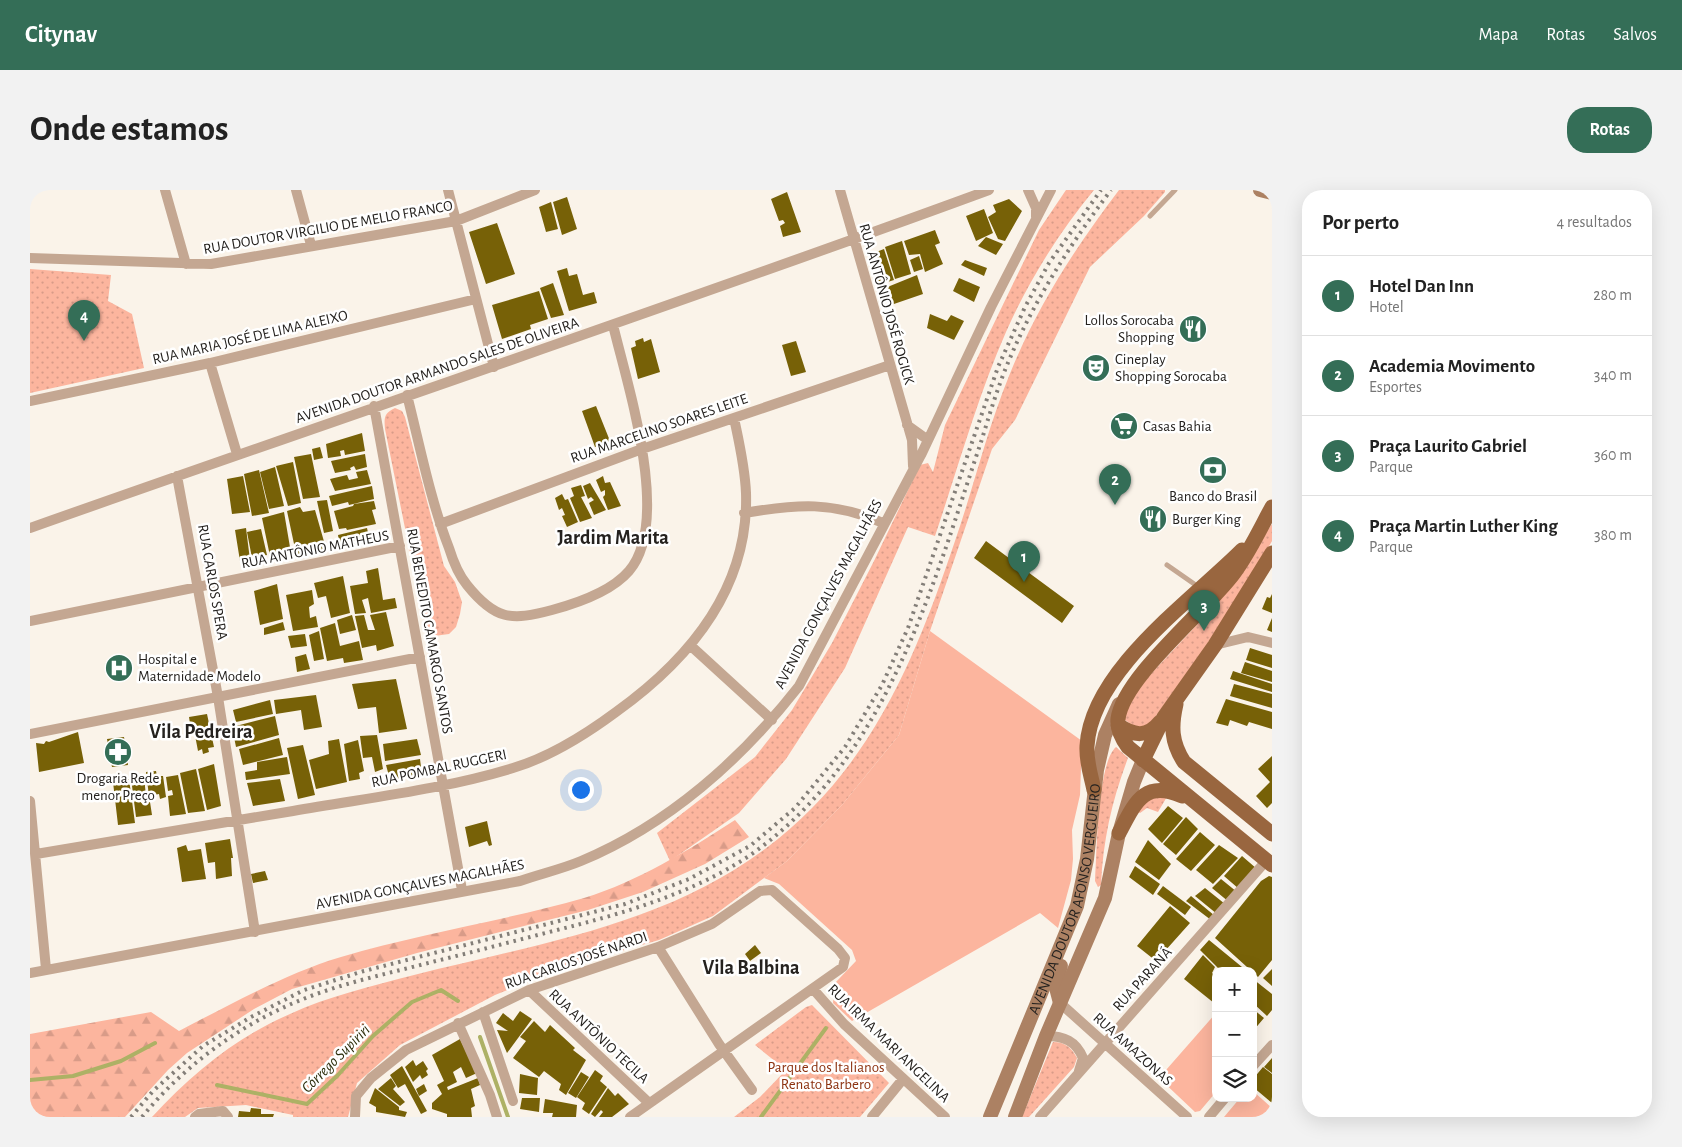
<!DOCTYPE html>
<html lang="pt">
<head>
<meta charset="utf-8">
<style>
  body { margin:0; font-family:"Alegreya Sans",sans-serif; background:#f2f2f2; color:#222 }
  .controls { position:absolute; right:15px; bottom:15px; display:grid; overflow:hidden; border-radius:10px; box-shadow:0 5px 20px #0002 }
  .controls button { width:45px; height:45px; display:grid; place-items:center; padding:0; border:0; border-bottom:1px solid #e0e0e0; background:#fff; color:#222; font:25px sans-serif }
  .you { position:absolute; left:550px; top:599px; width:18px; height:18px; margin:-12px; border:4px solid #fff; border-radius:50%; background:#1a73e8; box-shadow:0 0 0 8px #1a73e833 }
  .badge { display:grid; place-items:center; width:32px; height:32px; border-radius:50%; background:#346e57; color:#fff; font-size:16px; font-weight:700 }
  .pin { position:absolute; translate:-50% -41px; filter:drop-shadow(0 1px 2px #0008) }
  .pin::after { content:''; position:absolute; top:26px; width:18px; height:15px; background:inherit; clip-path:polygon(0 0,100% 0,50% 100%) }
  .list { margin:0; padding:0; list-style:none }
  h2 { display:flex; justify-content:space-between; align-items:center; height:65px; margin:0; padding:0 20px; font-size:21px }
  h2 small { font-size:16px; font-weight:400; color:#767676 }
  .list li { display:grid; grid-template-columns:32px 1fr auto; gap:15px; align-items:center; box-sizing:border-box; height:80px; padding:0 20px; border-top:1px solid #e0e0e0 }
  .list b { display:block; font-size:19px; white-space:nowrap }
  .list p { margin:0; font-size:16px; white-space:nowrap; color:#767676 }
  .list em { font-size:16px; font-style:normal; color:#767676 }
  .icon { flex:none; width:28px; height:28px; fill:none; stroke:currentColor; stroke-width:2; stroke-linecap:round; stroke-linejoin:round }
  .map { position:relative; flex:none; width:1242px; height:927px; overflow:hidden; border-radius:20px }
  header { display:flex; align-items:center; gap:30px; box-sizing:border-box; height:70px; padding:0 25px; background:#346e57; color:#fff }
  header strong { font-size:24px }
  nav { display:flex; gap:28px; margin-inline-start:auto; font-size:18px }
  .intro { display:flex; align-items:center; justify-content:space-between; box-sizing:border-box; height:120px; padding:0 30px }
  h1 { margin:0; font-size:35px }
  .button { padding:12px 22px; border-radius:20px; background:#346e57; color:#fff; font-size:18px; font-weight:700 }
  main { display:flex; gap:30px; padding:0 30px }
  aside { flex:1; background:#fff; border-radius:20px; box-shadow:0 5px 20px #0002 }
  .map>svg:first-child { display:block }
  .green { fill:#fcb59e }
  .forest { fill:url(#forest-firs) }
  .park { fill:url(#park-dots) }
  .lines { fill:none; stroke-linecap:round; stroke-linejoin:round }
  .stream { stroke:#adb165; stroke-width:4 }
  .building { fill:#776107 }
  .lane { stroke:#c4a792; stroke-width:5 }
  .street { stroke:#c4a792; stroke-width:10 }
  .secondary { stroke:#ac8163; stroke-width:14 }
  .primary { stroke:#99663f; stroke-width:15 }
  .rail { stroke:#837e78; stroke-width:4; stroke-dasharray:2.5 5; stroke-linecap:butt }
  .labels { text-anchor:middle; stroke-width:5; stroke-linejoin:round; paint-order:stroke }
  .street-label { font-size:15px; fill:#25221f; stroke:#fff }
  .poi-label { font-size:15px; fill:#25221f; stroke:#fff; text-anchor:start }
  .park-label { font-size:15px; fill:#8c3210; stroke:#fff }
  .water-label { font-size:16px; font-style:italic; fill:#2c2d0b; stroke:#fff }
  .district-label { font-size:20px; font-weight:bold; fill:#25221f; stroke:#fff }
</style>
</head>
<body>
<header>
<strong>Citynav</strong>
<nav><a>Mapa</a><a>Rotas</a><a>Salvos</a></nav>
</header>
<div class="intro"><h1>Onde estamos</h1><a class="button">Rotas</a></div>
<main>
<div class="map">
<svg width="1242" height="927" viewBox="0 0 1242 927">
  <defs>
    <pattern id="forest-firs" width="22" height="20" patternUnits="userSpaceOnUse" patternTransform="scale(1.25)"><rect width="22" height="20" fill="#fcb59e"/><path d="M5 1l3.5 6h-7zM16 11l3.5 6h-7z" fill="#d89b88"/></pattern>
    <pattern id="park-dots" width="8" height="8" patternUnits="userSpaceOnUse" patternTransform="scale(1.25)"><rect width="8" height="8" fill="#fcb59e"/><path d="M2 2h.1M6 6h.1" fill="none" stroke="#d89b88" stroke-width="1.8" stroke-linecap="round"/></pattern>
  </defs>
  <rect width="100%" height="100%" fill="#faf3e9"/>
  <path class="green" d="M900 441 1052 551 1050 605 1042 640 1043 669 1041 690 1028 738 1010 723 822 831 803 813 805 793 826 771 822 760 749 694 734 688 757 671 812 615 869 545Z
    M1186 823V902L1170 921 1165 922 1129 888Z
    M1223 901 1242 918V927H1194L1210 908H1223Z"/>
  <path class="forest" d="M705 630 719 647 675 674 613 702 558 720 387 763 262 799 224 819 157 863 138 880 95 927H0V844L121 822 149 841C199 815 257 783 311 767 391 743 474 731 554 708 609 691 657 661 705 630Z"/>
  <path class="park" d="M1036 0H1064C1029 42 998 92 976 142 947 208 928 278 905 346L878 337 815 478 756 569 709 623 640 671 627 643 725 567 762 520 802 453 844 371 890 275 898 273 903 282 915 235 1009 40Z
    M1089 0H1135V2L1114 26 1060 77 985 230 962 259 900 441 869 545 812 615 757 671 683 726 629 750 536 777 465 805 370 855 327 893 318 927H263V925L216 915 168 918 155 927H122C163 883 205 848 260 824 299 806 342 796 384 785 503 755 634 735 735 659 840 581 885 470 925 351 944 296 957 240 979 186 1006 118 1045 58 1089 0Z
    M0 79 81 85 78 111 102 124 114 178 0 203Z
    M365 218 372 221 375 227 414 376 425 392 432 412 430 424 426 437 419 444 397 447 355 239C354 228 354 223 365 218Z
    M1242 334V351L1232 369 1172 462 1126 526 1118 536 1108 539 1095 530V518L1119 486 1178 423Z
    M1086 557 1098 568C1082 610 1073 650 1071 695L1068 697 1065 691C1067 663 1067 574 1086 557Z
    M1138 605 1128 622 1117 618 1110 623 1106 621 1120 608Z
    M782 815 859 893 830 927H704L730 907 756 880 725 855 776 817Z
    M1023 852C1035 852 1042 858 1047 868L1044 877 999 927H992Z"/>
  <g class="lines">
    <path class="stream" d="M450 847 478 927
      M0 890 43 886 91 871 125 853
      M187 895 277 914 308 885 343 846 382 812 411 800 428 811
      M731 927 796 838"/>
  </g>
  <path class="building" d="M757 2 771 42 753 47 750 36 755 33 753 30 749 31 741 9Z
    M537 7 547 39 532 45 523 12Z
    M979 9 992 21 975 51 968 49 958 27 966 22 963 15Z
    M521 12 528 39 516 42 509 17Z
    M954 19 963 43 946 51 936 26Z
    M467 33 485 84 456 94 439 42Z
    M905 40 910 53 905 55 913 74 895 82 890 64 879 65 874 51Z
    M956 47 973 54 966 65 948 56Z
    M872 51 881 84 865 89 855 57Z
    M854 59 864 90 848 95 841 64Z
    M889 66 893 79 884 82 880 70Z
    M935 70 957 78 954 86 931 75Z
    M537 78 539 86 547 84 553 105 564 102 567 113 539 121 527 81Z
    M887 85 893 104 861 115 855 98Z
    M929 88 950 97 944 112 923 101Z
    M523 93 534 125 521 128 510 98Z
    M509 101 518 129 500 135 501 139 472 149 462 115Z
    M900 124 917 131 921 125 934 131 924 150 897 138Z
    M613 148 614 152 621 149 630 182 608 189 601 158 606 156 605 151Z
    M766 151 776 182 761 186 752 155Z
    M566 216 580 251 565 257 552 221Z
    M332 243 335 261 315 265 314 260 310 261 311 266 298 268 296 254Z
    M290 257 293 268 284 270 282 259Z
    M281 264 290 307 273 309 264 267Z
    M335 264 337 277 326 280 324 276 320 278 321 280 305 283 301 271Z
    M263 272 271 313 258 316 246 276Z
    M245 277 254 316 239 319 230 282Z
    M229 280 239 323 222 326 214 284Z
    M337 280 341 294 305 301 300 289 317 285 319 290 328 288 326 282Z
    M213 286 220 322 202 324 197 289Z
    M573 286 575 293 580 292 591 316 578 320 573 307 575 305V300L571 302 566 290Z
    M560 293 576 320 564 325 559 313 564 310 561 307 558 309 553 296Z
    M551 295 555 306 551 307 562 328 550 332 540 308 544 306 541 298Z
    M342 296 344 309 319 315 318 312 302 316 299 306Z
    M532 304 535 310 538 309 548 332 537 337 532 326 535 325 532 318 529 320 525 308Z
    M297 310 303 341 294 343 287 311Z
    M344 311 346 319 342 320 346 334 317 340 316 338 309 339 304 321 323 316 324 314Z
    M270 317 273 322 285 320 297 362 267 368 257 321Z
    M254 322 261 363 240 366 232 328Z
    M216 338 220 370 210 371 205 340Z
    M337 338 340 352 310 358 308 345Z
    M231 339 237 365 222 368 217 342Z
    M956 351 1044 416 1032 433 944 368Z
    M348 378 353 410 365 408 367 418 341 423 338 408 332 410 336 423 325 424 320 396 338 393 336 381Z
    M313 386 320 423 301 428 296 406 288 408 284 393Z
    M247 394 253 429 230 435 224 401Z
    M282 400 284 414 279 417 280 428 286 426 288 437 263 441 256 405Z
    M1242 404V423L1232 419 1237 407 1240 408Z
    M356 422 364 456 347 461 346 455 332 458 325 426 334 425 338 440H345L340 425Z
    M322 425 326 440 310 444 307 430Z
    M1242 428V442L1237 440Z
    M253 432 255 440 234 445V438Z
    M305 433 310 456 329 451 333 470 314 473 313 468 297 471 290 438Z
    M289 441 294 469 284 471 279 445Z
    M275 444 277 456 261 458 258 446Z
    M1220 458 1242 465V478L1216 470Z
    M276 464 280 479 267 482 265 467Z
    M1215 472 1242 481V492L1211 483Z
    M1203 481 1242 494V502L1200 489Z
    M366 489 377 539 349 543 346 517 328 519 322 494Z
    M1204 494 1242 504V518L1200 506Z
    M286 505 292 537 274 540 271 520 246 524 244 510Z
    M1196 509 1242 522V539L1219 532 1217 536 1200 530 1198 536 1186 533Z
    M240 510 243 524 206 532 203 520Z
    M177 524 184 557 178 558 179 562 173 564 172 559 168 561 164 540H161L159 527Z
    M245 526 249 545 206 557 202 537Z
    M48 542 54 573 9 582 6 553 14 554 16 551 19 552Z
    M347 545 353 579 345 582 342 567 333 568 330 546Z
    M94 547 98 575 82 577 77 549Z
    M249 548 253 565 213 575 209 559Z
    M309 549 317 592 286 599 279 570 299 564 298 551Z
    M387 549 391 565 355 571 353 554Z
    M328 550 334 581 329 583 330 589 319 591 314 554Z
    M273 555 285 605 268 609 257 558Z
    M1242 566V613L1237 618 1226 606 1240 592 1228 579Z
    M257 567 260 584 216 590 215 582 227 580V572Z
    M390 569 392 585 360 590 356 575Z
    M184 574 191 616 177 620 168 579Z
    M166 579 175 621 158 623 150 583Z
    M126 581 127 586H133L136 607 130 609 129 604 119 606 116 582Z
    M148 585 156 624 140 626 138 606 143 605 142 600 138 601 136 587Z
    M114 587 116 606H111V613L120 612 122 625 106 627 101 588Z
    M99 589 105 633 88 635 83 592Z
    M250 589 255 611 223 616 217 593Z
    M1138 616 1153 628 1132 653 1118 639Z
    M1156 627 1168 639 1146 665 1133 654Z
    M457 631 462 655 459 656 457 651 439 657 435 637Z
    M1170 642 1185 655 1161 681 1146 669Z
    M200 649 203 668H201L202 686 186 689 185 672 178 673 175 653Z
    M1118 650 1141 674 1129 690 1105 672Z
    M156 655 158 661 171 659 176 689 152 692 147 658Z
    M1189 655 1208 668 1183 694 1166 680Z
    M1212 666 1227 679 1209 699 1194 686Z
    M1105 676 1130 694 1123 705 1099 687Z
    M235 681 238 690 223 693 221 684Z
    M1239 686 1242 687V770L1228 787 1185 748 1231 691Z
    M1191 689 1207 702 1199 712 1182 698Z
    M1133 696 1161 717 1155 725 1127 704Z
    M1175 698 1195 714 1187 724 1165 706Z
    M1161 706 1185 726 1181 730 1156 711Z
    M1140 716 1160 733 1126 771 1107 756Z
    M1179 750 1212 777 1209 781H1191L1170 760Z
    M725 755 731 763 720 771 715 764Z
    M1173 765 1185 777 1182 783 1186 786V811L1184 813 1154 789Z
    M1242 779V796L1233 788Z
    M1223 789 1242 804V820L1237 826 1223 813Z
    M1223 819 1234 828 1223 841Z
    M490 821 502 829 477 863 467 840 478 841 466 833 473 823 483 831Z
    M504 831 515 842 520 835 545 858 543 860 556 870 536 905 529 900 531 894 514 881 509 887 483 868 496 851 490 847Z
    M430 849 447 883 436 888 431 877 423 882 427 892 417 897 418 900 448 888 450 895 441 899 445 916 441 918 442 927H417V924L402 919V913L412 904 407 895 414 891 402 865Z
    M1242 868V883L1234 877Z
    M383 870 386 876 393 871 398 879 396 881 398 885 392 889 390 885 383 892 375 877Z
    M372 876 397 921 391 924 375 894 368 898 360 885Z
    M1233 877 1242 884V913L1223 897V889Z
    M565 880 573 886 570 891 577 897 559 924 552 919 555 913 547 907Z
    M551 882 559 887 546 908 538 903Z
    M490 884 508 888 507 905 489 903Z
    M361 888 366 896 363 899 375 912 370 916 348 899Z
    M394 894 397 901 389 906 386 899Z
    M345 898 369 917V920L377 922 375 927 346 922V917L339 913Z
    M578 898 585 906 588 903 599 914 582 927H569L573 922 571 920 565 927 561 924Z
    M492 908H510L509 922 490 919Z
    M515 909 547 915 546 927H522L523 923H513Z
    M221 918 231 919V924H244L243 927H208L209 921 220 922Z"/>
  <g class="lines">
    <path class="lane" d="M1120 26 1145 0
      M1137 375 1170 398"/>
    <path class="street" d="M135 0 156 74
      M266 0 281 55
      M418 0 464 177
      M810 0 882 250 883 276
      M998 0 1006 18V27
      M0 68 181 74 426 31 505 0
      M180 173 207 264
      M377 205C390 256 400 309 419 358 423 371 428 384 437 395 465 430 481 431 522 420 548 413 581 402 599 381 642 331 597 194 583 135
      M0 211 180 173 446 109
      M344 216 432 700
      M877 235 898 250
      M147 286 188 507 225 742
      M714 323C767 314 803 311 853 333
      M410 334 612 259 860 175
      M0 338C319 225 641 117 959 0
      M0 431 370 356
      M1185 455 1218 447 1242 453
      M661 456 742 530
      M0 544 390 467
      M0 611 16 779
      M6 664C92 650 177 635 263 621 336 608 411 600 483 578 520 567 555 545 586 522 660 469 719 398 716 303 715 277 709 252 704 228
      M628 757 689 854 722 900
      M0 783 490 691C510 684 532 679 551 671 638 635 712 569 769 496L891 265 961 117 1021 0
      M783 799 814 834 915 927
      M499 800 619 913
      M1030 813 1157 927
      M453 822 483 911
      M428 833 460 905 467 927
      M1016 846C1034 846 1046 851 1053 868L1049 881
      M1223 876 1242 855
      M165 927 169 924 193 921 198 927
      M325 927 326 906 341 888 376 860 499 800 628 757 682 734 730 701 742 700 808 759 815 768 813 777 600 927
      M842 927 873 889
      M1010 927 1236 671
      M1179 927 1195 908"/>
    <g class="secondary">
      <path d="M1230 0 1242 3"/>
      <path d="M1030 813 1025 794 1031 776"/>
      <path id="s1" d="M960 927 1047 716 1057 669 1067 580 1075 545 1089 514"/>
      <path d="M985 927 1016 846 1075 708 1089 643 1104 592 1113 570"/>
    </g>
    <path class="primary" d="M1242 317C1230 339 1219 363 1204 383 1177 420 1093 487 1088 529 1087 539 1092 549 1098 557L1242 675
      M1146 514C1141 536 1141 552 1154 572L1242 644
      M1088 535C1104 546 1117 548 1130 532
      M1113 570 1134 527 1185 455 1242 363
      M1064 600C1061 585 1056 572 1057 556 1061 481 1162 410 1212 360
      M1089 643C1105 613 1114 589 1152 606"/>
    <path class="rail" d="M101 927 123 901 173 856 221 827 274 800 334 781 595 714 659 689 720 656 765 618 815 557 852 495 878 438 968 177 995 117 1019 73 1071 0
      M112 927C155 874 216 830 281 806 321 791 364 782 406 771 451 760 495 748 539 737 602 721 673 699 726 661 859 564 902 397 952 249 959 226 966 203 975 180 1001 115 1039 56 1081 0"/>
  </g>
  <defs>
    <symbol id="restaurant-disc" viewBox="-11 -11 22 22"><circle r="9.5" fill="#346e57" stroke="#fff"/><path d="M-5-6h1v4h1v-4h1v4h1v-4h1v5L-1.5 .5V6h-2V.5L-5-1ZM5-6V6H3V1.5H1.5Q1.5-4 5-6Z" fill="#fff"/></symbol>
    <symbol id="theatre-disc" viewBox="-11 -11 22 22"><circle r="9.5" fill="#346e57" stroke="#fff"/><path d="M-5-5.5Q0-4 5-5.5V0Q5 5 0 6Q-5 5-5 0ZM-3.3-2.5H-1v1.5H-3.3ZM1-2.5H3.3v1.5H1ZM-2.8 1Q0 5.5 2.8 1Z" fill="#fff"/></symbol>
    <symbol id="supermarket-disc" viewBox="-11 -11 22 22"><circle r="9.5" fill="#346e57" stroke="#fff"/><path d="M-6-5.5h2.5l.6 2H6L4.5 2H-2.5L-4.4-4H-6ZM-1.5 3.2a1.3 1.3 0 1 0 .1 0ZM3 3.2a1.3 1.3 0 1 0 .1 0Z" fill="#fff"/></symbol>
    <symbol id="bank-disc" viewBox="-11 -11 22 22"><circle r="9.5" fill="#346e57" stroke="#fff"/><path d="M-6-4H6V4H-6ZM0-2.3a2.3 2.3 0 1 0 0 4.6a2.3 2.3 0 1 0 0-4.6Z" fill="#fff"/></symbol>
    <symbol id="hospital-disc" viewBox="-11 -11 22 22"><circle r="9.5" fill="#346e57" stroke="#fff"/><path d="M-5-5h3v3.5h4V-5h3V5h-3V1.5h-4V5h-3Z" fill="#fff"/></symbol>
    <symbol id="pharmacy-disc" viewBox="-11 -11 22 22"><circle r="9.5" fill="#346e57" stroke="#fff"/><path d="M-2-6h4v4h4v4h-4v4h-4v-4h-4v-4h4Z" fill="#fff"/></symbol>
  </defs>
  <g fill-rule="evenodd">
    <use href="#restaurant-disc" x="1147" y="123" width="32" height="32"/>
    <use href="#theatre-disc" x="1050" y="162" width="32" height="32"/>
    <use href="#supermarket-disc" x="1078" y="220" width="32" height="32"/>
    <use href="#bank-disc" x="1167" y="264" width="32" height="32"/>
    <use href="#restaurant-disc" x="1107" y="313" width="32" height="32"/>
    <use href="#hospital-disc" x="73" y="462" width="32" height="32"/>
    <use href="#pharmacy-disc" x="72" y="546" width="32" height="32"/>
  </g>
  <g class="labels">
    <g class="street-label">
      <text transform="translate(298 37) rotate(-10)" y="5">RUA DOUTOR VIRGILIO DE MELLO FRANCO</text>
      <text transform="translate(857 114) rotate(74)" y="5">RUA ANTÔNIO JOSÉ ROGICK</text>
      <text transform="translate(220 147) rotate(-13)" y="5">RUA MARIA JOSÉ DE LIMA ALEIXO</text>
      <text transform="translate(407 180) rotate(-19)" y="5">AVENIDA DOUTOR ARMANDO SALES DE OLIVEIRA</text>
      <text transform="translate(629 238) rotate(-19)" y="5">RUA MARCELINO SOARES LEITE</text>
      <text transform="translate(285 359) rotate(-11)" y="5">RUA ANTÔNIO MATHEUS</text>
      <text transform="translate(183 392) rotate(80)" y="5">RUA CARLOS SPERA</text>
      <text transform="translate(798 404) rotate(-62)" y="5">AVENIDA GONÇALVES MAGALHÃES</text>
      <text transform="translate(400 441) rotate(80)" y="5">RUA BENEDITO CAMARGO SANTOS</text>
      <text transform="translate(409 578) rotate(-12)" y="5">RUA POMBAL RUGGERI</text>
      <text transform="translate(390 694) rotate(-11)" y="5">AVENIDA GONÇALVES MAGALHÃES</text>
      <text dy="5" stroke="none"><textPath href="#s1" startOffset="232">AVENIDA DOUTOR AFONSO VERGUEIRO</textPath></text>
      <text transform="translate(546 770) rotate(-19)" y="5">RUA CARLOS JOSÉ NARDI</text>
      <text transform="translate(1112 789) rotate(-48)" y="5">RUA PARANÁ</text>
      <text transform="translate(569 846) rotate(43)" y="5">RUA ANTÔNIO TECILA</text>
      <text transform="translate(859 853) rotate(44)" y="5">RUA IRMA MARI ANGELINA</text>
      <text transform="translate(1103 859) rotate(42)" y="5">RUA AMAZONAS</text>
    </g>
    <g class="poi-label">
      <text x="1144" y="135" text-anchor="end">Lollos Sorocaba<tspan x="1144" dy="17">Shopping</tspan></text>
      <text x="1085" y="174">Cineplay<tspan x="1085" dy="17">Shopping Sorocaba</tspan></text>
      <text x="1113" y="241">Casas Bahia</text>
      <text x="1183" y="311" text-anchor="middle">Banco do Brasil</text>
      <text x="1142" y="334">Burger King</text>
      <text x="108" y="474">Hospital e<tspan x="108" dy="17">Maternidade Modelo</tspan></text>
      <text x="88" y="593" text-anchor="middle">Drogaria Rede<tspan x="88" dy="17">menor Preço</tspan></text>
    </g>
    <g class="park-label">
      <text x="796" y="882">Parque dos Italianos<tspan x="796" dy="17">Renato Barbero</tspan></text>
    </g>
    <g class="water-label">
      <text transform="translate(305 868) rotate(-45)" y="6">Córrego Supiriri</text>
    </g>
    <g class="district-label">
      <text x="583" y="354">Jardim Marita</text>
      <text x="171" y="548">Vila Pedreira</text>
      <text x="721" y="784">Vila Balbina</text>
    </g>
  </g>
</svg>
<div class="controls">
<button>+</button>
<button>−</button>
<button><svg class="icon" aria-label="layers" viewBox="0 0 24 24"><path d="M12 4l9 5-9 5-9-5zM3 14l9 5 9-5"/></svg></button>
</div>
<div class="you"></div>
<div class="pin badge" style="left:994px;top:392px">1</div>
<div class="pin badge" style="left:1085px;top:315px">2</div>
<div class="pin badge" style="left:1174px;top:441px">3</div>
<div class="pin badge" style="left:54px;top:151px">4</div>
</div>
<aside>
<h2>Por perto<small>4 resultados</small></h2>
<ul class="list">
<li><span class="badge">1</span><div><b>Hotel Dan Inn</b><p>Hotel</p></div><em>280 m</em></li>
<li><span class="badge">2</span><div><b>Academia Movimento</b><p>Esportes</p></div><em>340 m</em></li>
<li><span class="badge">3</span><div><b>Praça Laurito Gabriel</b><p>Parque</p></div><em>360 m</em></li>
<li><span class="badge">4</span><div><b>Praça Martin Luther King</b><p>Parque</p></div><em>380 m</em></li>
</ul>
</aside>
</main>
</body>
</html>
